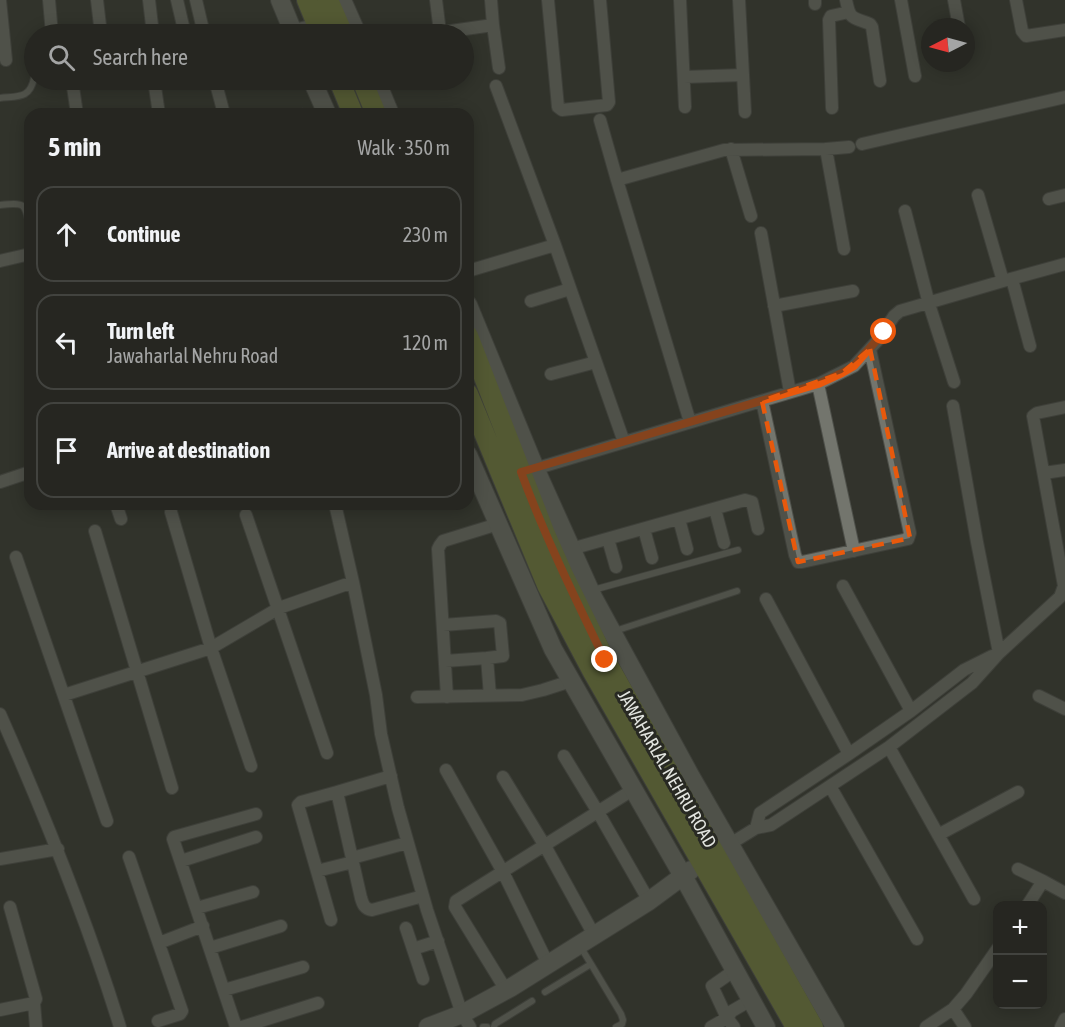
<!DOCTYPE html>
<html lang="en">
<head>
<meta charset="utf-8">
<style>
  body { margin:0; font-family:"Asap Condensed",sans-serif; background:#2e2e2a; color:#f1f3f6 }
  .controls { position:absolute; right:18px; bottom:18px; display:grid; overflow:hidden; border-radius:12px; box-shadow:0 3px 15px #0003 }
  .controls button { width:54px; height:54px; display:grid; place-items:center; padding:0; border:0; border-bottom:2px solid #42433f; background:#262621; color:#f1f3f6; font:30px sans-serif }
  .compass { position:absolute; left:921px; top:18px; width:54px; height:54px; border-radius:50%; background:#262621; box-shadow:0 3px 15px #0003; rotate:264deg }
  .stop { position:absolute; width:18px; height:18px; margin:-14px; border:4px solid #ea580c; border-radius:50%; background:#fff }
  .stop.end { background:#ea580c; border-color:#fff; box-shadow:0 2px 6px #0008 }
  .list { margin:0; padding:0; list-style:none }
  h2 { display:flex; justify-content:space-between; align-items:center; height:78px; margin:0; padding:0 24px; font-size:26px }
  h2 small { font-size:20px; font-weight:400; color:#a4a5a5 }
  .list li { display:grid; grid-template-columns:39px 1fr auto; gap:18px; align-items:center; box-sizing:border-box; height:96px; margin:0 12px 12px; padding:0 12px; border:2px solid #42433f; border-radius:18px }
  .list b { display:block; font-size:22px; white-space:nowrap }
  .list p { margin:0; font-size:20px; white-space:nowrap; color:#a4a5a5 }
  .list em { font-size:20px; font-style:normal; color:#a4a5a5 }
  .icon { flex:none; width:33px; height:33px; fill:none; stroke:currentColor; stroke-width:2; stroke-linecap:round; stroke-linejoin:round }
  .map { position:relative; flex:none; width:1065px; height:1027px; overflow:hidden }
  .search { position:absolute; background:#262621; box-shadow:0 3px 15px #0003; left:24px; top:24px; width:450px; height:66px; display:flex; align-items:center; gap:15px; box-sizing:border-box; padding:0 21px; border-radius:33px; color:#a4a5a5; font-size:22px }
  .panel { position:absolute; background:#262621; box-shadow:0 3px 15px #0003; left:24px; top:108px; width:450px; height:402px; border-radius:18px }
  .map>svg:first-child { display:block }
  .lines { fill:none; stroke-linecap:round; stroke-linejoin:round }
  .lane-casing { stroke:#4e504a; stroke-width:8 }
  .street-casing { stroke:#4e504a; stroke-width:14 }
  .secondary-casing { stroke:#4e504a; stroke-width:20 }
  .primary-casing { stroke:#4e504a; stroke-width:22 }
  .lane { stroke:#73756d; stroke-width:6 }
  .street { stroke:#73756d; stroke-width:12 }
  .secondary { stroke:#73756d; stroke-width:18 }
  .primary { stroke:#7c873c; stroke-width:20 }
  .route { stroke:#ea580c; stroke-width:8 }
  .marked { fill:none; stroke:#e8590c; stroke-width:4.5; stroke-dasharray:12 8; stroke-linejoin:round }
  .labels { text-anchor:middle; stroke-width:6; stroke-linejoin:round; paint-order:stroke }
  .street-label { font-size:18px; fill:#e3e5e0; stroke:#282923 }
</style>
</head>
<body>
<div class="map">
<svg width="1065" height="1027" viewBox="0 0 1065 1027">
  <rect width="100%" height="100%" fill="#32332c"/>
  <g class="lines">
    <defs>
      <path id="lane" d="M0 98C18 96 30 99 34 78
        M302 112 303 114
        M0 205C27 202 25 204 30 229
        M593 590 738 550
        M615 631 737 591
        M591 964 621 1014 623 1020 622 1024 616 1027
        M545 992 591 964 580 946
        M483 1027H487
        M494 1027 495 1024 532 1001"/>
      <path id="street" d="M0 0 6 60
        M49 0 52 34
        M97 0 101 34
        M149 0 153 34
        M177 0 184 30
        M196 0 204 34
        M436 0 440 32
        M548 0 558 107 562 110 607 105 609 102 600 0
        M680 0 685 107
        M739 0 745 112
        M815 0V4
        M846 0C850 20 852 17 870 24L872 27 880 81
        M901 0 915 76
        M954 0 959 27
        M1016 0 1022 31 1026 36 1065 30
        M493 25 499 68
        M280 34 321 23
        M430 34 493 25 491 0
        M684 77 743 75
        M72 80 77 114
        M154 80 159 114
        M215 80 224 114
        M496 86 555 245 624 442
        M832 108 829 20 831 16 849 12
        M600 120 617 180
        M862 144 1065 97
        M731 149 751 216
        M826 149 844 249
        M978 195 1003 281
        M1049 199 1065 195
        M905 211 929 304 954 382
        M761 233 790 392
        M0 261 30 254
        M468 271 555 245
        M1012 279 1030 346
        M531 301 570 289
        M774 306 853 291
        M551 374 596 362
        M818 384 854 551
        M762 401 795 555 798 562H802L908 539 910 533 870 349
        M953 406 977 542 999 653
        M690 422 617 180 724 150 826 149 849 147
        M531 470 818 384 854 366 878 340 894 316 900 311 1003 281 1065 264
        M1044 473 1065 470
        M0 482 30 472
        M116 504 121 519
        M335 504 353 582 376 695 381 734 398 808 427 910 462 1014 470 1027
        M715 509 724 543
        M171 512 211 648 251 766
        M246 515 327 753
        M679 519 687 549
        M644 529 652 558
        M95 531 172 788
        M608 539 616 567
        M571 549 745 500 752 502 758 529
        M16 557 107 821
        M843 586 911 711
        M766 599 849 754
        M443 625 496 621 500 623 503 656 487 658
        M445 661 487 658 490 696
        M64 695 211 648 279 608 353 582
        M1039 696 1065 709
        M417 697 522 695 543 690 571 681
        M447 697 438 549 440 545 443 541 498 524
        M0 714C45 816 87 920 120 1027
        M889 747 974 899
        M564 756 598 812 649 901
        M446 770 503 872 548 964
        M503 777 545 846 594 935
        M830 786 917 939
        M337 792 391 776
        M756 828 760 813 849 754 911 711 964 670 992 656
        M938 835 1018 792
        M730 844 756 828 771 825 889 747 972 683 999 653 1060 597 1064 586 1033 416 1037 413 1065 407
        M129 857 182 1011 180 1014 158 1021
        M352 858 407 843
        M0 859 58 849
        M181 861 256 837
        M1018 869 1043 881 1027 906
        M317 871 353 862
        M1043 881 1065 893
        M10 907 36 999 34 1003 36 1027
        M197 908 253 892
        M331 920 298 805 301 802 337 792 361 898C363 905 365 909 372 910L423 896
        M406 928 423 979
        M159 943 203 926
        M210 948 281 926
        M413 949 438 941
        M224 990 303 967
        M506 990 455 907 456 901 634 789
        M0 1010 34 1003
        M236 1027 173 839 174 837 256 814
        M242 1027 318 1003
        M711 1027 727 1018 732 1011 751 1000
        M734 1027 727 1018 712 986 715 984 735 970
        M926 1027 953 1009
        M965 1027 953 1009 966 994 998 948
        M1061 1027 1065 1019"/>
      <path id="secondary" d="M280 0 294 34
        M342 0 357 34
        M312 80 327 114
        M376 80 390 114
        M468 305 535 468 593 597 691 777 835 1027
        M468 455 553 649 683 876 766 1027
        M428 1027 462 1014 510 988 649 901 691 870"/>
      <path id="primary" d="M307 0 321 34
        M328 0 343 34
        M339 80 353 114
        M362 80 376 114
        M468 336 545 534 564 577 605 660 813 1027
        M468 394 547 585 593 672 796 1027"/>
    </defs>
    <use href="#lane" class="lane-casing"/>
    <use href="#street" class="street-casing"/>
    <use href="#secondary" class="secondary-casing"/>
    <use href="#primary" class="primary-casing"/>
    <use href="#lane" class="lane"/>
    <use href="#street" class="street"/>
    <use href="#secondary" class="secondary"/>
    <use href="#primary" class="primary"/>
  </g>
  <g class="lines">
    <path class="route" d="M605 660C575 598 545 537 521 472L818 384 842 373 854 366 884 332"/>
  </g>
  <path d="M0 0H1065V1027H0ZM870 349 910 538 798 562 762 401 842 373Z" fill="#32332c" fill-opacity=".55" fill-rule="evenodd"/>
  <path class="marked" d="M870 349 910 538 798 562 762 401 842 373Z"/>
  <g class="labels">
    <g class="street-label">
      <text transform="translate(667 769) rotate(60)" y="6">JAWAHARLAL NEHRU ROAD</text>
    </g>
  </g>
</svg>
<div class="controls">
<button>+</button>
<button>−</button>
</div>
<svg class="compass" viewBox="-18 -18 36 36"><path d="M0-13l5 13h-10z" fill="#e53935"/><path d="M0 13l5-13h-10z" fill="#a4a5a5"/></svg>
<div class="stop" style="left:884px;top:332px"></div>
<div class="stop end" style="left:605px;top:660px"></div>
<div class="search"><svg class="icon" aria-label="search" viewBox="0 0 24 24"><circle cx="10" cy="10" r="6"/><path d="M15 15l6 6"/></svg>Search here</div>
<section class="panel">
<h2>5 min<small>Walk · 350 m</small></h2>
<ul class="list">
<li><svg class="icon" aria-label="ahead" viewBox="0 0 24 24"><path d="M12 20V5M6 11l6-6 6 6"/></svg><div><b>Continue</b></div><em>230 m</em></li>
<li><svg class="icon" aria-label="left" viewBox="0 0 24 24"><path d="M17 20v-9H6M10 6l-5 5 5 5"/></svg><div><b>Turn left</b><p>Jawaharlal Nehru Road</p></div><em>120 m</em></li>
<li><svg class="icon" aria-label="arrive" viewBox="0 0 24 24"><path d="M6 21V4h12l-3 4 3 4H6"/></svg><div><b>Arrive at destination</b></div></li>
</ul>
</section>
</div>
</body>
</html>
